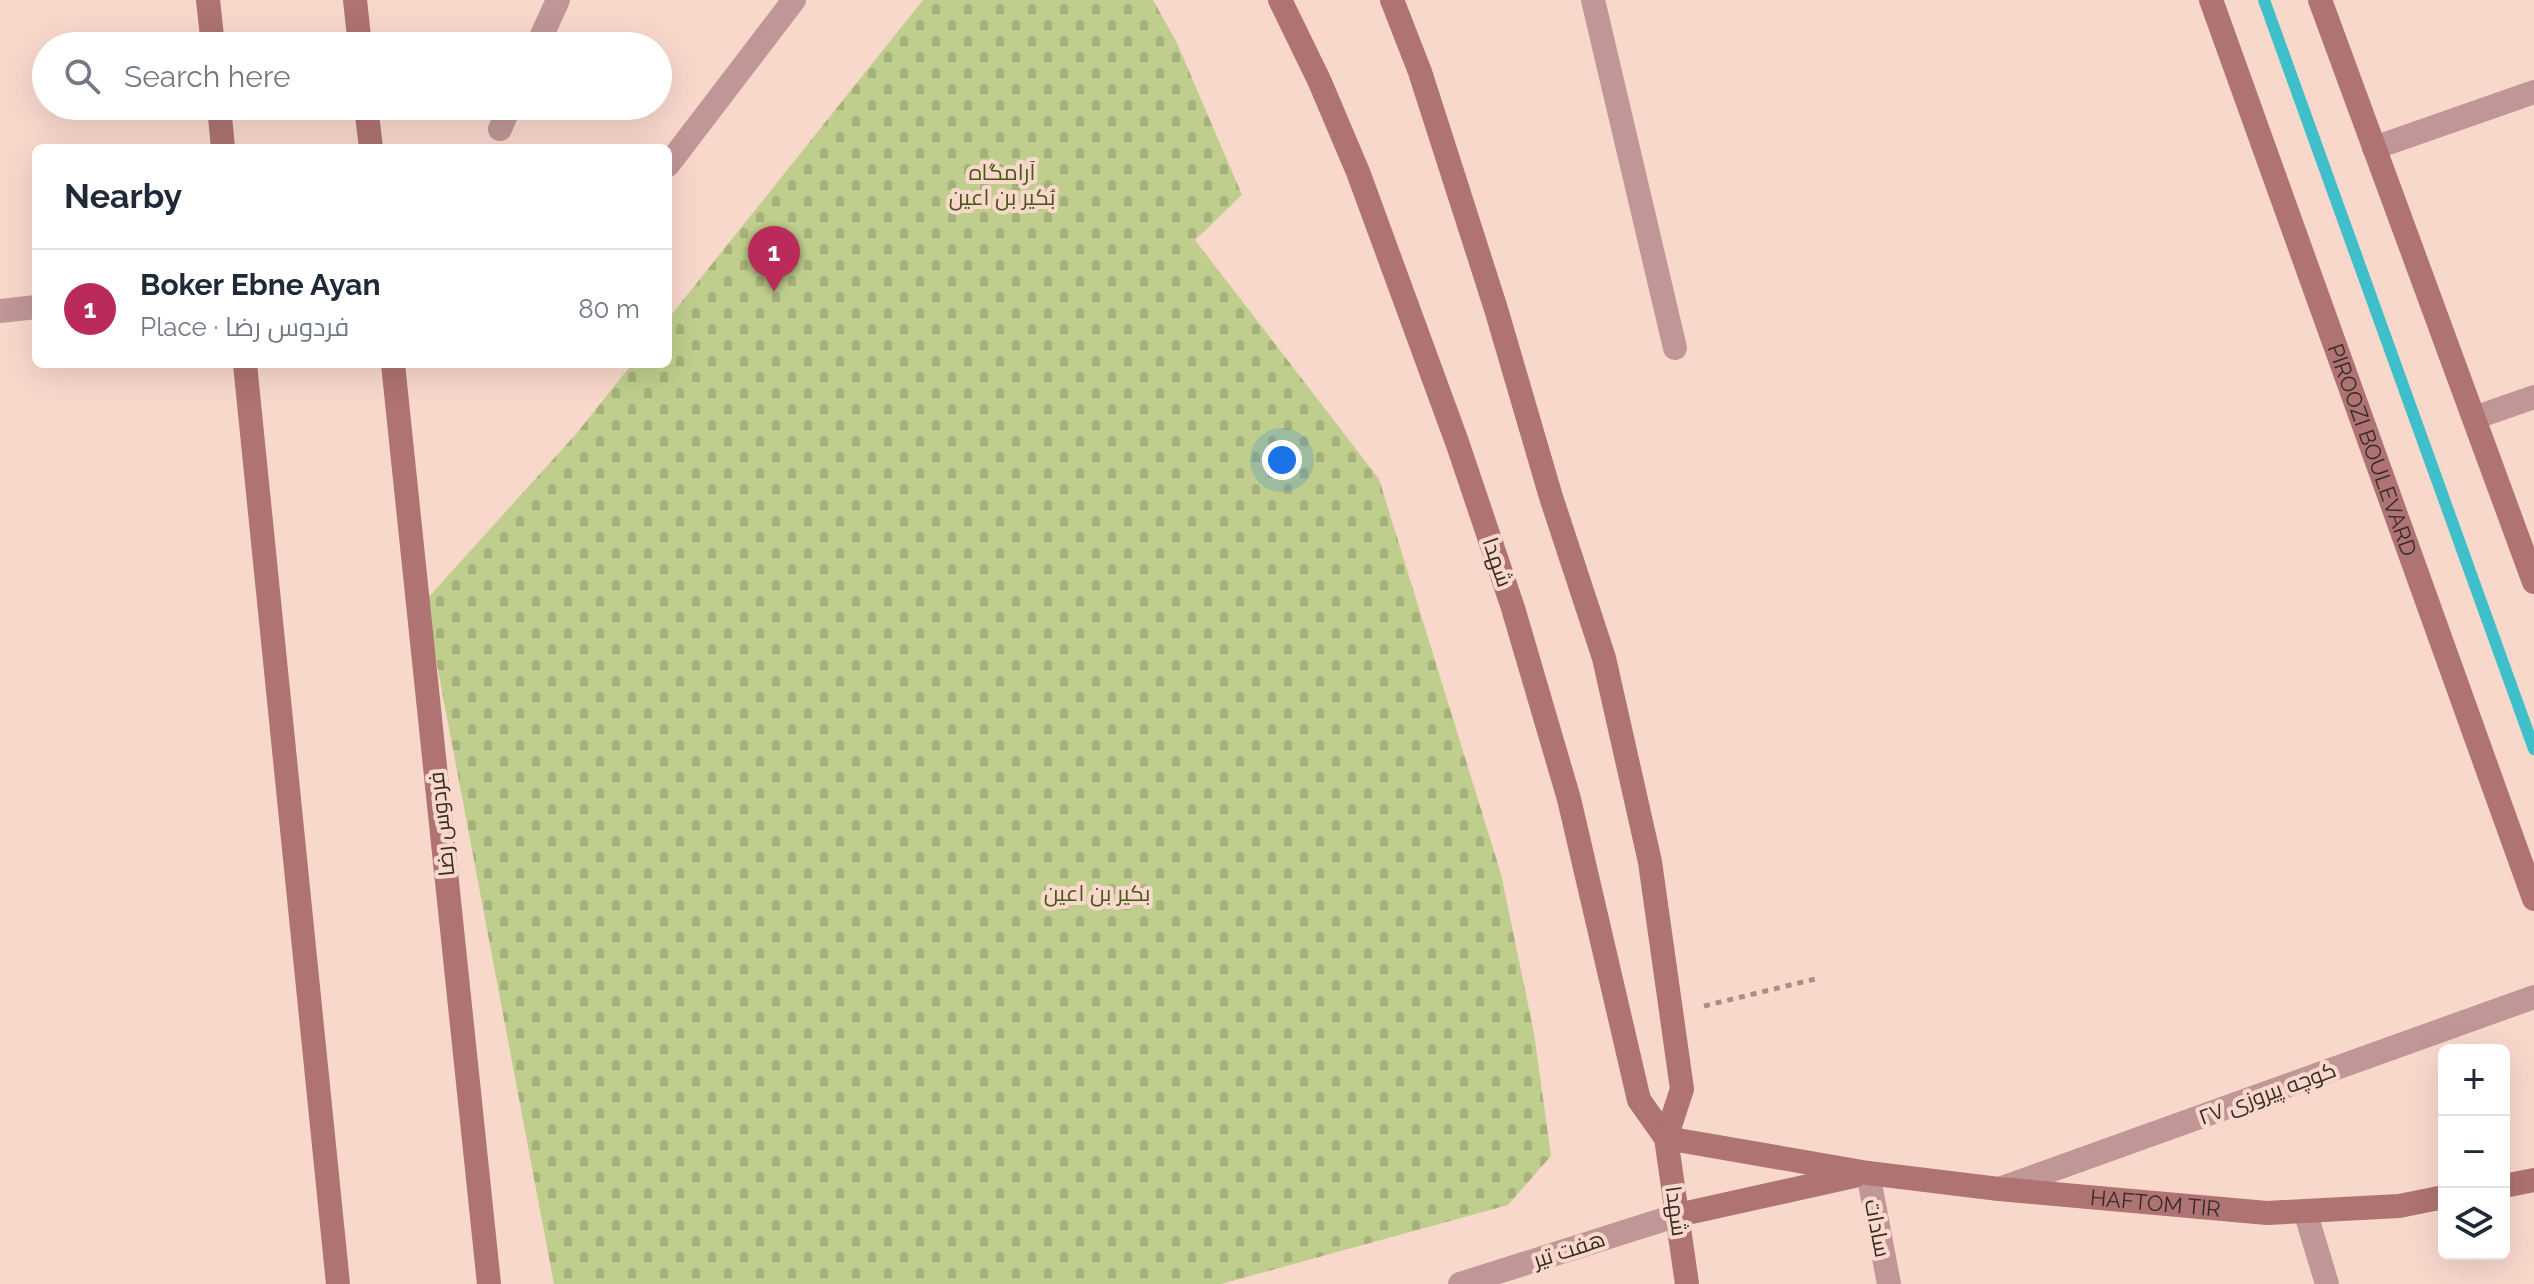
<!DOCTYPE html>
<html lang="en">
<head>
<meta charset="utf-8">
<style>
  body { margin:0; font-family:Raleway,Cairo,sans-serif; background:#f6f6f7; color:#1f2937 }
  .controls { position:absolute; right:24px; bottom:24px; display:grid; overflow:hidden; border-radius:12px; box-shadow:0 8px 32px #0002 }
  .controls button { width:72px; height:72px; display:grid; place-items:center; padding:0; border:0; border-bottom:2px solid #e0e1e3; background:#fff; color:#1f2937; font:40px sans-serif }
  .you { position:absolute; left:1282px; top:460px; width:28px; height:28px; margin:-20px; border:6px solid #fff; border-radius:50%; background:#1a73e8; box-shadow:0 0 0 12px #1a73e833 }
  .badge { display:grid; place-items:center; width:52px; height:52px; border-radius:50%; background:#ba2b5b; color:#fff; font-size:26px; font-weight:700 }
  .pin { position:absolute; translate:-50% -66px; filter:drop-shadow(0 2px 4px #0008) }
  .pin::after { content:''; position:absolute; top:42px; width:28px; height:24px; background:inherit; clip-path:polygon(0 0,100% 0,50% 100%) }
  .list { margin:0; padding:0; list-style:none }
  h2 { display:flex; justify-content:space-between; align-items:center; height:104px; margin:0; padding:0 32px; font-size:34px }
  h2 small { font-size:26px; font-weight:400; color:#747a83 }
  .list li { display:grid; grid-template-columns:52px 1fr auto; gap:24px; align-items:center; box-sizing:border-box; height:120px; padding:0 32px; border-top:2px solid #e0e1e3 }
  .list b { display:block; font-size:30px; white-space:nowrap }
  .list p { margin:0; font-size:26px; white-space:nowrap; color:#747a83 }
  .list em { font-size:26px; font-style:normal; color:#747a83 }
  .icon { flex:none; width:44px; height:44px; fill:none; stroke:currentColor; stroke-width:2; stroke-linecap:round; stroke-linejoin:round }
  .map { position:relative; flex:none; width:2534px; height:1284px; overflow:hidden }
  .search { position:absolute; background:#fff; box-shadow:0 8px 32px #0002; left:32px; top:32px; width:640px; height:88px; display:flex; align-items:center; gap:20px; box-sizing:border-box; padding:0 28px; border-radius:44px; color:#747a83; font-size:30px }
  .panel { position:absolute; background:#fff; box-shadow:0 8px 32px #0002; left:32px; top:144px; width:640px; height:224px; border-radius:12px }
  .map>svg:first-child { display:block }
  .cemetery { fill:url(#cemetery-stones) }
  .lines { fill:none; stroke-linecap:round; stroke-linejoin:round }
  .stream { stroke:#3ebfca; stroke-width:12 }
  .path { stroke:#a78f86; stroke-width:5; stroke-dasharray:6 6; stroke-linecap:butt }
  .street { stroke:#c09796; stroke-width:24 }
  .secondary { stroke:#ae7372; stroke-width:24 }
  .labels { text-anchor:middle; stroke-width:8; stroke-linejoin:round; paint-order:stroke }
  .park-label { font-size:22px; fill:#4a5518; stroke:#f9d8cc }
  .street-label { font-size:22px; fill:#382c27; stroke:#f9d8cc }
</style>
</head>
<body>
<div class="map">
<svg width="2534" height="1284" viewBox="0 0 2534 1284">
  <defs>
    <pattern id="cemetery-stones" width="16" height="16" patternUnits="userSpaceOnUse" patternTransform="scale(2)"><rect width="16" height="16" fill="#bfce8d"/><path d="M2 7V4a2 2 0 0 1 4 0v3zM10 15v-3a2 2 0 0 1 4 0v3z" fill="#a5b17a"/></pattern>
  </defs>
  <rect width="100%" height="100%" fill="#f9d8cc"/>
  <path class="cemetery" d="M923 0H1153L1176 41 1242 195 1195 240 1379 479 1501 874 1534 1033 1551 1156 1508 1205 1221 1284H554L425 601 576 434 632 364H668V319Z"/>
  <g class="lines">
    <path class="stream" d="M2264 0 2534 749"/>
    <path class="path" d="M1704 1006 1815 979"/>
    <path class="street" d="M1593 0 1675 348
      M537 46 558 0
      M500 129 510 106
      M2374 148 2534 92
      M668 165 794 0
      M0 311 36 307
      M2474 418 2534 397
      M1868 1173 1889 1284
      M1999 1189 2534 997
      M2305 1211 2327 1284
      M1460 1284 1678 1215"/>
    <g class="secondary">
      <path d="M208 0 213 46"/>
      <path d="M355 0 360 46"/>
      <path d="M1280 0 1319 80 1358 172 1457 442 1513 608 1569 799 1639 1100 1666 1138 1687 1284"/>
      <path d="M1392 0 1420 72 1455 181 1496 309 1551 497 1604 658 1650 862 1682 1089 1666 1138"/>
      <path id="s1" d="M2211 0 2534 899"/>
      <path d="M2320 0 2534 582"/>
      <path d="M219 106 223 148"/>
      <path d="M366 106 371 148"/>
      <path d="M245 364 338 1284"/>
      <path d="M393 364 489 1284"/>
      <path id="s2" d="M1666 1138 1868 1173 1999 1189 2267 1213 2399 1206 2444 1197"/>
      <path d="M2504 1186 2534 1180"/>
      <path d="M1678 1215 1854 1176"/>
    </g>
  </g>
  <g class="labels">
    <g class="park-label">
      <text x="1002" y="180">آرامگاه<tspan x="1002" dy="25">بُکیر بن اعین</tspan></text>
      <text x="1097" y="901">بکیر بن اعین</text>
    </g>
    <g class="street-label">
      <text dy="8" stroke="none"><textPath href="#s1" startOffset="478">PIROOZI BOULEVARD</textPath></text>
      <text transform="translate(1498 562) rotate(71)" y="8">شهدا</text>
      <text transform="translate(441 824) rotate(-96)" y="8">فردوس رضا</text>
      <text transform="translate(2267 1093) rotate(-20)" y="8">کوچه پیروزی ۲۷</text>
      <text dy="8" stroke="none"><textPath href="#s2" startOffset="494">HAFTOM TIR</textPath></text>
      <text transform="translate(1677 1211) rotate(82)" y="8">شهدا</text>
      <text transform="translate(1878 1228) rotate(79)" y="8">سادات</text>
      <text transform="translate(1569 1249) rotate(-18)" y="8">هفت تیر</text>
    </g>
  </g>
</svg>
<div class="controls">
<button>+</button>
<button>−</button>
<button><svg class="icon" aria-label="layers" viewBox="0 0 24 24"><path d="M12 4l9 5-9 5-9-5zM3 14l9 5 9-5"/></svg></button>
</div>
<div class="you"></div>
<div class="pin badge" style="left:774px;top:292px">1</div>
<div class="search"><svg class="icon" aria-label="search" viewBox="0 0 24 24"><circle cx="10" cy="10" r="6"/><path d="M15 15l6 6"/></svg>Search here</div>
<section class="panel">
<h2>Nearby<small></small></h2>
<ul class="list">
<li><span class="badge">1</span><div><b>Boker Ebne Ayan</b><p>Place · فردوس رضا</p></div><em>80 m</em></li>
</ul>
</section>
</div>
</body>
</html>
